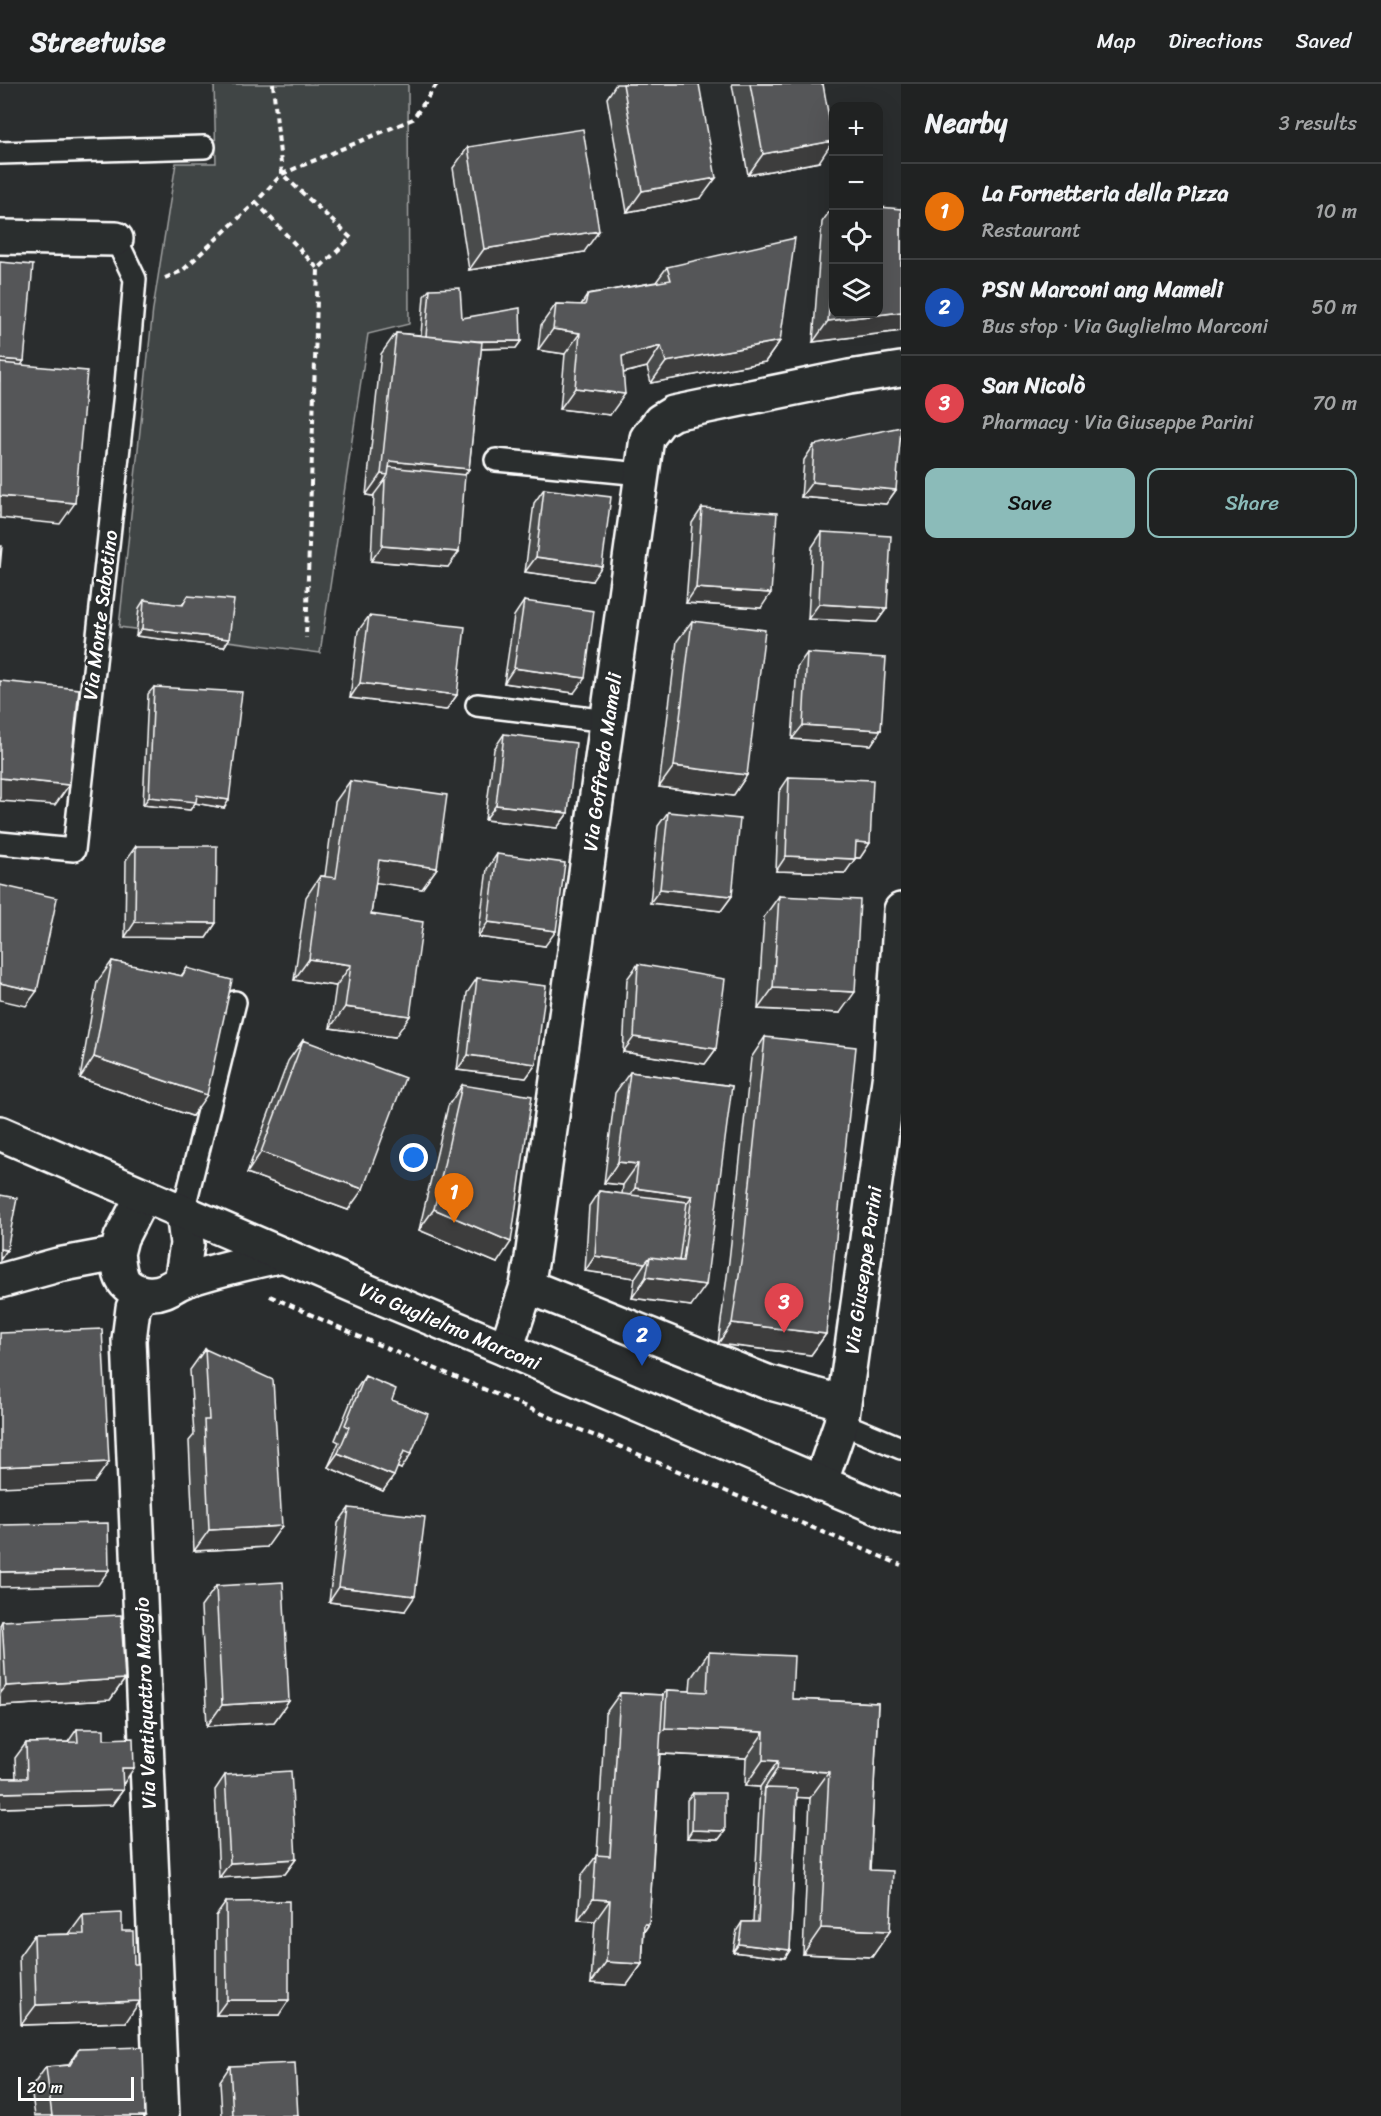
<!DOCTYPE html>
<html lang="en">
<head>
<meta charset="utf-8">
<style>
  body { margin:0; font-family:Sriracha,sans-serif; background:#2d2f2f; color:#f1f3f6 }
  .controls { position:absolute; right:18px; top:18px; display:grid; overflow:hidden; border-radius:12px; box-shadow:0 6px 24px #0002 }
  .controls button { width:54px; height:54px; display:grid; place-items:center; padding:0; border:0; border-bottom:2px solid #3d3f40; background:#202222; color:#f1f3f6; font:30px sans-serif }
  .scale { position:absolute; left:18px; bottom:15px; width:116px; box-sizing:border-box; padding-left:6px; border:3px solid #fff; border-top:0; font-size:16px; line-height:21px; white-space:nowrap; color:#fff; -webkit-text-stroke:4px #2a2d2e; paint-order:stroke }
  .you { position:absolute; left:414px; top:1074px; width:21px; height:21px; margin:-15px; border:4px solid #fff; border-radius:50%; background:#1a73e8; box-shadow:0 0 0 9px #1a73e833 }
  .badge { display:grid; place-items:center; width:39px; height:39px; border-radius:50%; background:#8bbbb9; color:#fff; font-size:20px; font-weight:700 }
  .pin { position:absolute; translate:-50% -50px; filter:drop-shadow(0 2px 3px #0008) }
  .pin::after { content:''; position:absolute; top:32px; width:21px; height:18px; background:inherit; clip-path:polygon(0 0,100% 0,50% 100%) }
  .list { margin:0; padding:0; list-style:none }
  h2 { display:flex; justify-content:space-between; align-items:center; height:78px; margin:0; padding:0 24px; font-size:26px }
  h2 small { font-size:20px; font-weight:400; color:#a2a4a5 }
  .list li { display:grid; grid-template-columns:39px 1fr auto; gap:18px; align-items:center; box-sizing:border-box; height:96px; padding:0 24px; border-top:2px solid #3d3f40 }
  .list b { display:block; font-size:22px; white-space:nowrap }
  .list p { margin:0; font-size:20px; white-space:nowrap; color:#a2a4a5 }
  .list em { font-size:20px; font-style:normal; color:#a2a4a5 }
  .actions { display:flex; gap:12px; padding:18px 24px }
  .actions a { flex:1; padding:14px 0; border:2px solid #8bbbb9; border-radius:12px; text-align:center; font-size:21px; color:#8bbbb9 }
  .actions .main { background:#8bbbb9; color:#111 }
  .icon { flex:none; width:33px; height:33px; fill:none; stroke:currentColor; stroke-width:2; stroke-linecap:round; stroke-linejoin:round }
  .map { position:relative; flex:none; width:901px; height:2032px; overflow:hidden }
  header { display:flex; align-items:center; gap:36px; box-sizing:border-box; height:84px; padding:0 30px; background:#202222; border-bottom:2px solid #3d3f40 }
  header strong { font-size:28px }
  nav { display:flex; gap:33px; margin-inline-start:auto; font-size:21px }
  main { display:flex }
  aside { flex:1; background:#202222 }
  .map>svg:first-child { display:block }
  .green { fill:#414445; stroke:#a0a2a2; stroke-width:1.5 }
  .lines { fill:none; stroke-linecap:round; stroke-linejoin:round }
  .service-casing { stroke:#fff; stroke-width:26 }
  .minor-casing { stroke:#fff; stroke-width:38 }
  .primary-casing { stroke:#fff; stroke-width:38 }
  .path { stroke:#fff; stroke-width:4; stroke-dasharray:6 4.5; stroke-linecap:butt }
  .service { stroke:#2a2d2e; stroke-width:21 }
  .minor { stroke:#2a2d2e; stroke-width:33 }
  .primary { stroke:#2a2d2e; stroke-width:33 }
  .wall { fill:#494b4c; stroke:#fff; stroke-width:1.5 }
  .shaded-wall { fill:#3c3d3e; stroke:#fff; stroke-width:1.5 }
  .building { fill:#555758; stroke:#fff; stroke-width:1.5 }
  .labels { text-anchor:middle; stroke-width:5; stroke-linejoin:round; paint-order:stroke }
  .street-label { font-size:20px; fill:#fff; stroke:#2a2d2e }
</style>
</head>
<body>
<header>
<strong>Streetwise</strong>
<nav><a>Map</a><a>Directions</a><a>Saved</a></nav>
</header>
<main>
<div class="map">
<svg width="901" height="2032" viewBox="0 0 901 2032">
  <rect width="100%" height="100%" fill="#2a2d2e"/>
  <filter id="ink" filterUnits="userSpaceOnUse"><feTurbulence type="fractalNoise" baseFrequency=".0167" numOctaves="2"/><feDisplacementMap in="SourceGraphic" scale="12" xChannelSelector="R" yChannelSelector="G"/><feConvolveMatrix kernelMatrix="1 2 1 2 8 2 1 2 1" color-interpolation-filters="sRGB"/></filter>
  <g filter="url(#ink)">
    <path class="green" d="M214 0H408L409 240 368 250 320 569 119 543 153 225 176 79H216Z"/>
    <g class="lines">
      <defs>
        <path id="service" d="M0 69 204 63
          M496 376 641 390
          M477 621 608 637
          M0 759 74 766 126 300 135 195 116 155
          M183 1128 235 918
          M841 1339 901 1364"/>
        <path id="minor" d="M0 153 116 155
          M117 1170C119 1179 119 1195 127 1201 133 1207 145 1210 153 1209 165 1209 173 1201 183 1197 215 1186 250 1178 283 1171
          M0 1197 58 1181 117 1170 121 1154 143 1111
          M181 1198 187 1160 183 1128
          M527 1202 767 1298 844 1319
          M142 1209 133 1224 129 1256 162 2032
          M506 1265 527 1202 532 1174 647 354 660 337 673 329 849 293 901 285
          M820 1400 841 1339 849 1285 890 989 901 826"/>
        <path id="primary" d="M0 1049 378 1212 506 1265 901 1433"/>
      </defs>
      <use href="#service" class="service-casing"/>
      <use href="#minor" class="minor-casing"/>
      <use href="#primary" class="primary-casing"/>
      <path class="path" d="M273 0 282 90 351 154 318 185 306 554
        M256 118 318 185
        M165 194 182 187 256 118 282 90 413 35 437 0
        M270 1212 358 1252 901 1481"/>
      <use href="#service" class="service"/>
      <use href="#minor" class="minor"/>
      <use href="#primary" class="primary"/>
    </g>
    <path class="wall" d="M616 0H699L701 114 627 128 607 14Z
      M732 0H823L819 78 748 91Z
      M468 63 584 168 469 186 453 84Z
      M834 121V230L901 125V247L813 258 822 138Z
      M667 183 780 257 765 278 651 299 647 283 623 289 610 331 560 325 565 270 538 266 541 241 556 220 581 221 588 210 656 198Z
      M430 205 462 234 521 257 516 264 481 265 469 385 465 391 448 483 371 477 374 411 373 412 366 411 381 270 396 249 421 251 424 212Z
      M814 361 896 406 886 420 801 413 804 376Z
      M544 405 592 497 525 488 534 419Z
      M702 424 761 524 686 519 692 439Z
      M822 448 887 524 877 538 808 535 812 463Z
      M188 512 229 555 224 563 136 552 139 524 144 516 182 521Z
      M524 517 574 609 504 599 514 532Z
      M369 532 457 611 446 626 350 614 358 547Z
      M692 537 747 691 733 712 659 703 677 557Z
      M807 569 881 646 871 661 792 655 797 583Z
      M154 603 224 724 195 719 190 726 143 721 148 610Z
      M504 650 568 729 557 744 485 736 494 665Z
      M789 693 870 759 860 774H855L845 789 776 787 779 708Z
      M350 697 437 784 422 805 376 798 371 830 395 953 330 944 336 902 294 896 306 813 320 792H325L335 718Z
      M668 728 732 812 721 827 650 819 658 742Z
      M136 762 216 839 206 854 125 853 126 776Z
      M497 770 545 862 478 853 487 785Z
      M779 812 840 929 758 925 764 833Z
      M112 877 181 892 187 884 192 1032 80 994 97 898Z
      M638 880 716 965 705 980 623 968 627 895Z
      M477 894 536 980 526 994 457 986 467 909Z
      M765 953 826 1250 811 1271 718 1260 729 1177 751 974Z
      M303 956 348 1126 247 1089 288 977Z
      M630 988 732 1002 691 1222 632 1214 635 1194 585 1187 589 1122 599 1107 622 1110 623 1101 604 1099 615 1009Z
      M462 1001 497 1179 419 1146 448 1022Z
      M205 1265 267 1463 194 1467 189 1357 194 1351 190 1286Z
      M365 1292 392 1316 401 1385 397 1383 383 1407 328 1383 339 1358 335 1356 355 1307Z
      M349 1424 405 1527 329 1518 338 1439Z
      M216 1502 289 1617 274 1638 207 1642 201 1523Z
      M2 1537 125 1595 110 1616 0 1622V1541Z
      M709 1568 792 1615 878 1619 870 1786 890 1847 872 1873 803 1870 810 1714 797 1713 790 1866 785 1874 733 1868 737 1846 742 1838H753L760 1703 745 1702 746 1674 660 1670 649 1840 644 1848 642 1880 627 1901 591 1899 595 1837 578 1836 581 1792 597 1771 605 1630 620 1609 663 1611 667 1606 690 1607 691 1594Z
      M77 1645 104 1655 124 1699H123V1706L112 1721 0 1724V1694H16L15 1674 26 1659 68 1658Z
      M225 1691 296 1775 285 1790 219 1794 215 1706Z
      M693 1709 725 1747 719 1755 687 1754V1716Z
      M226 1818 279 1931H216V1832Z
      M83 1831 126 1938 21 1941 19 1872 34 1851 69 1850Z
      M79 1965 145 2032H35L31 2004 46 1983 68 1981Z
      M230 1982 298 2032H222L220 1997Z"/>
    <path class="shaded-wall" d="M833 57 819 78 748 91 763 70Z
      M716 94 701 114 627 128 642 107Z
      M599 147 584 168 469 186 484 165Z
      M901 228V247L813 258 828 237Z
      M553 245 580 249 565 270 538 266Z
      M521 257 516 264 420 266 426 258Z
      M780 257 765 278 651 299 666 278Z
      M661 262 647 283 607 293 622 272Z
      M0 275 24 277 10 298 0 297Z
      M575 304 625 310 610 331 560 325Z
      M390 377 469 385 454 406 385 396 373 412 366 411Z
      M812 398 896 406 886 420 801 413Z
      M0 412 75 419 60 440 0 434Z
      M382 462 459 468 448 483 371 477Z
      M536 473 602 482 592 497 525 488Z
      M696 504 771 509 761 524 686 519Z
      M819 520 887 524 877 538 808 535Z
      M142 545 229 555 224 563 136 552Z
      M514 584 585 594 574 609 504 599Z
      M360 599 457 611 446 626 350 614Z
      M803 641 881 646 871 661 792 655Z
      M674 682 747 691 733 712 659 703Z
      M0 694 69 701 55 721 0 717Z
      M197 711 229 716 224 724 195 719 190 726 143 721 149 713Z
      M496 721 568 729 557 744 485 736Z
      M856 758 870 759 860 774 846 773Z
      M786 772 855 775 845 789 776 787Z
      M379 776 437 784 422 805 364 797Z
      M660 805 732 812 721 827 650 819Z
      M135 838 216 839 206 854 125 853Z
      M488 838 556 847 545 862 478 853Z
      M309 875 351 881 336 902 294 896Z
      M0 899 37 907 26 922 0 916Z
      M773 904 855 908 840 929 758 925Z
      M345 923 410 932 395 953 330 944Z
      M634 953 716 965 705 980 623 968Z
      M468 971 536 980 526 994 457 986Z
      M94 973 207 1011 192 1032 80 994Z
      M261 1068 363 1105 348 1126 247 1089Z
      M618 1078 638 1080 623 1101 604 1099Z
      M635 1104 692 1112 677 1133 620 1125Z
      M434 1125 511 1158 497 1179 419 1146Z
      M0 1165 7 1166 0 1176Z
      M595 1172 645 1179 635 1194 585 1187Z
      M646 1193 706 1201 691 1222 632 1214Z
      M732 1239 826 1250 811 1271 718 1260Z
      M404 1367 411 1370 401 1385 394 1382Z
      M338 1369 394 1392 383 1407 328 1383Z
      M109 1378 94 1399 0 1403V1383Z
      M282 1442 267 1463 194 1467 209 1446Z
      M109 1486 98 1501 0 1503V1488Z
      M339 1503 415 1512 405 1527 329 1518Z
      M125 1595 110 1616 0 1622V1610L6 1602Z
      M289 1617 274 1638 207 1642 222 1621Z
      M665 1644 764 1648 746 1674 646 1669Z
      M763 1676 778 1677 760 1703 745 1702Z
      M122 1684H134L124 1699H112Z
      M777 1685 829 1688 810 1714 764 1712 765 1704Z
      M123 1706 112 1721 0 1724V1709Z
      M692 1746 725 1747 719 1755 687 1754Z
      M296 1775 285 1790 219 1794 230 1779Z
      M593 1815 610 1816 595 1837 578 1836Z
      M644 1840H649L635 1861Z
      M821 1844 890 1847 872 1873 803 1870Z
      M739 1860 790 1866 785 1874 733 1868Z
      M606 1878 642 1880 627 1901 591 1899Z
      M227 1916H289L279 1931H216Z
      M140 1917 126 1938 21 1941 36 1921Z"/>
    <path class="building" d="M623 0H699L716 94 642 107Z
      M750 0H823L833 57 763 70Z
      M583 45 599 147 484 165 468 63Z
      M879 123 901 125V228L828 237 834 158V230H879Z
      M795 154 780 257 666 278 661 262 622 272 625 310 575 304 580 249 553 245 556 220 585 221 588 210 671 196 667 183Z
      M0 178 33 181 24 277 0 275Z
      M460 204 462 234 520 224 521 257H477L426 252 430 205Z
      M396 249 482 258 469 385 390 377 388 391 381 390Z
      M0 279 87 287 75 419 0 412Z
      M901 343 896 406 812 398 814 361Z
      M389 383 465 391 459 468 382 462 385 396 388 391Z
      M544 405 611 413 602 482 536 473Z
      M702 424 777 429 771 509 696 504Z
      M822 448 891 452 887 524 819 520Z
      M0 462H2L0 484Z
      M188 512 234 516 229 555 142 545 144 516 183 521Z
      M524 517 594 527 585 594 514 584Z
      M369 532 465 543 457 611 360 599Z
      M692 537 765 546 747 691 674 682Z
      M807 569 886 574 881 646 803 641Z
      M0 597 79 605 69 701 0 694Z
      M154 603 242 608 229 716 197 711 196 718 149 713Z
      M504 650 576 659 568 729 496 721Z
      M789 693 873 696 870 759 856 758 855 775 786 772Z
      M350 697 447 711 437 784 379 776 371 830 423 838 410 932 345 923 351 881 309 875 320 792 336 794Z
      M668 728 740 735 732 812 660 805Z
      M136 762H217L216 839 135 838Z
      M497 770 565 779 556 847 488 838Z
      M0 801 57 814 37 907 0 899Z
      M779 812 860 816 855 908 773 904Z
      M112 877 182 892 187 884 232 896 207 1011 94 973Z
      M638 880 725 895 716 965 634 953Z
      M477 894 546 902 536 980 468 971Z
      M765 953 856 963 826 1250 732 1239 744 1157Z
      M303 956 405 994 363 1105 261 1068Z
      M630 988 732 1002 706 1201 646 1193 650 1173 683 1177 692 1112 635 1104 638 1080 618 1078Z
      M462 1001 532 1012 511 1158 434 1125Z
      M599 1107 687 1118 679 1177 650 1173 645 1179 595 1172Z
      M0 1111 17 1114 7 1166 0 1165Z
      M102 1245 109 1378 0 1383V1249Z
      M205 1265 273 1296 282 1442 209 1446 204 1336H209Z
      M365 1292 396 1305 392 1316 428 1330 411 1370 404 1367 394 1392 338 1369 349 1343 345 1341Z
      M349 1424 425 1433 415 1512 339 1503Z
      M108 1439 109 1486 0 1488V1441Z
      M283 1498 289 1617 222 1621 216 1502Z
      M121 1531 125 1595 6 1602 2 1537Z
      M709 1568 794 1572 792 1615 878 1619 870 1786 893 1787 890 1847 821 1844 829 1688 777 1685 778 1677 763 1676 764 1648 665 1644 667 1606 707 1608Z
      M620 1609 663 1611 649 1840H644L642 1880 606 1878 610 1816 593 1815 596 1771 610 1772Z
      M77 1645H104V1655L133 1654 134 1684H122L123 1706 0 1709V1694H27L26 1659 78 1658Z
      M291 1687 296 1775 230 1779 225 1691Z
      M765 1704 797 1705 790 1866 739 1860 742 1838H758Z
      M693 1709H725V1747L692 1746Z
      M289 1817V1916H227L226 1818Z
      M122 1829V1847H133L134 1880H139L140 1917 36 1921 34 1851 84 1850 83 1831Z
      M143 1963 145 2032H52L46 1983 70 1981 79 1965Z
      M295 1979 298 2032H233L230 1982Z"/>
  </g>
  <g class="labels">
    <g class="street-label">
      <text transform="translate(100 531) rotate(-83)" y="7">Via Monte Sabotino</text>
      <text transform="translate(602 678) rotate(-82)" y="7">Via Goffredo Mameli</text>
      <text transform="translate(863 1186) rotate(-82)" y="7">Via Giuseppe Parini</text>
      <text transform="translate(450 1242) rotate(23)" y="7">Via Guglielmo Marconi</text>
      <text transform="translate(145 1619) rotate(-92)" y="7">Via Ventiquattro Maggio</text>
    </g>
  </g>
</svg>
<div class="controls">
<button>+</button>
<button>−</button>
<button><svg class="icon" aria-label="locate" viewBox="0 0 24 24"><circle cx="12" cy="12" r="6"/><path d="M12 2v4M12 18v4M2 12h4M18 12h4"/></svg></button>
<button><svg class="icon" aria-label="layers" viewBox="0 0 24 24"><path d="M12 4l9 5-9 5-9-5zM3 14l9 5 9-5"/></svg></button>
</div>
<div class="scale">20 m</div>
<div class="you"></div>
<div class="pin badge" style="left:454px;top:1139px;background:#e8710a">1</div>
<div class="pin badge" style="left:642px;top:1282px;background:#1a4fb4">2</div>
<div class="pin badge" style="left:784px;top:1249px;background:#e0444e">3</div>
</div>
<aside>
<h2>Nearby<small>3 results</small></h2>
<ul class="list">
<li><span class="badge" style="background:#e8710a">1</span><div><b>La Fornetteria della Pizza</b><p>Restaurant</p></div><em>10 m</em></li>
<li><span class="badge" style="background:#1a4fb4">2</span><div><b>PSN Marconi ang Mameli</b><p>Bus stop · Via Guglielmo Marconi</p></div><em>50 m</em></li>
<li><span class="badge" style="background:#e0444e">3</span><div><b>San Nicolò</b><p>Pharmacy · Via Giuseppe Parini</p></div><em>70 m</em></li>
</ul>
<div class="actions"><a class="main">Save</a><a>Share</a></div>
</aside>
</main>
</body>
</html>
